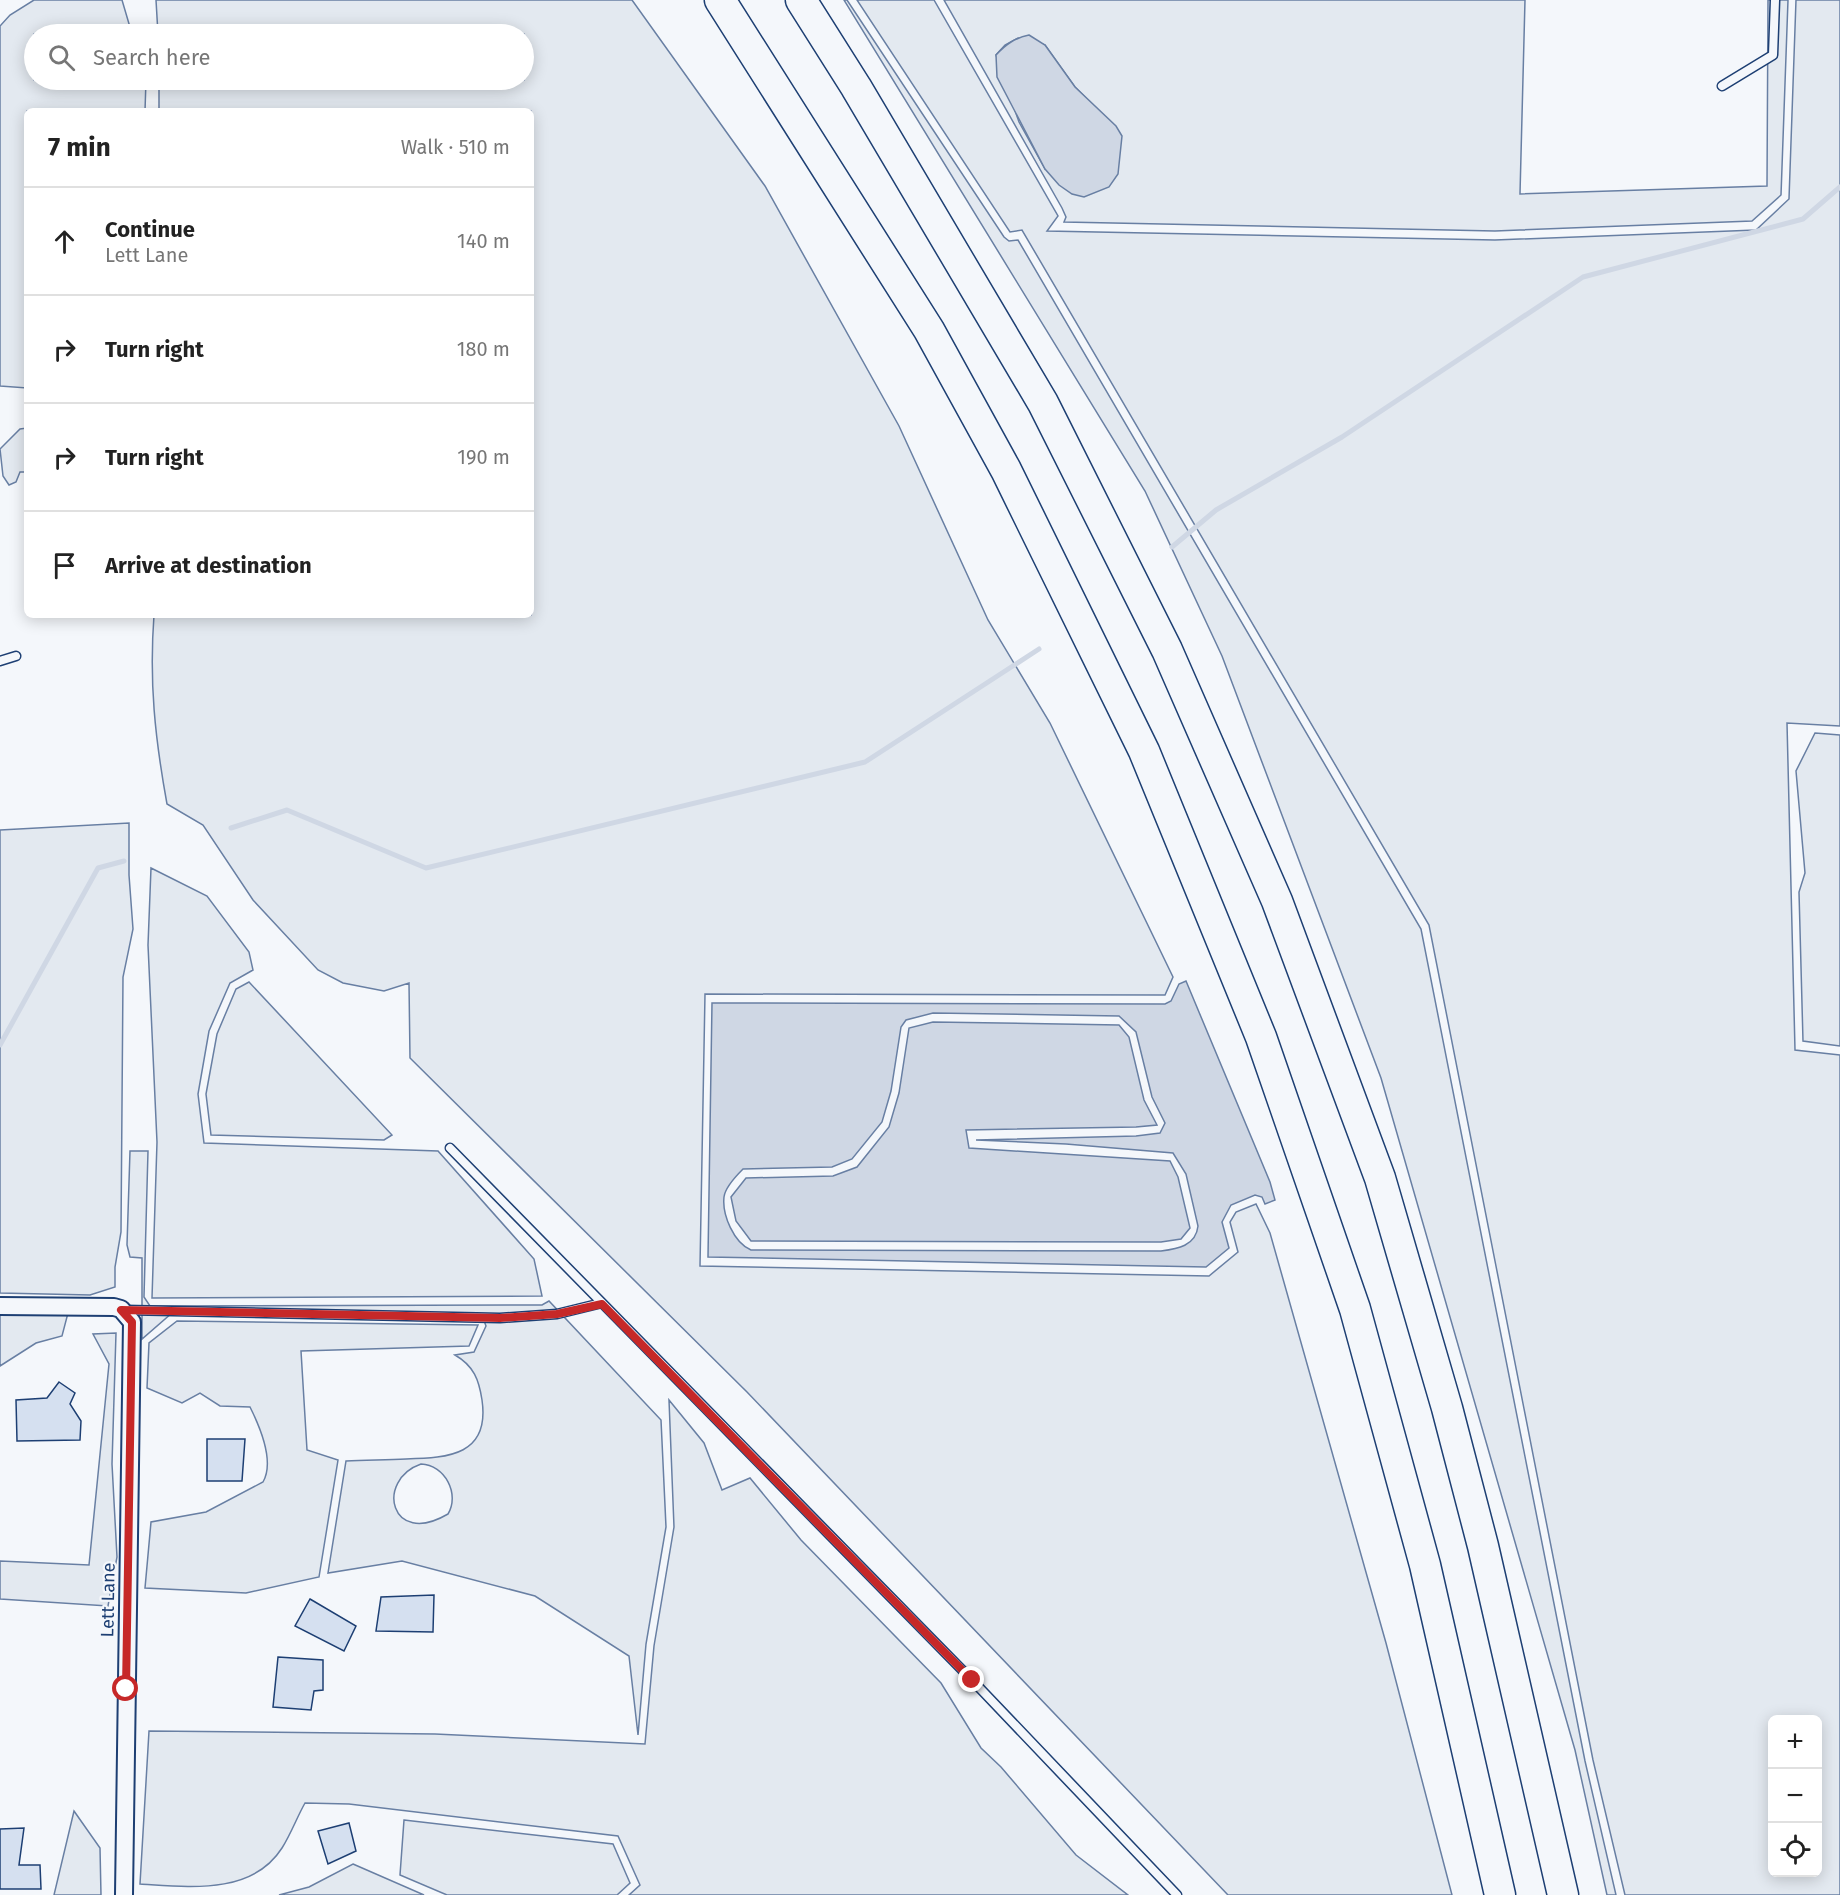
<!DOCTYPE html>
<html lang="en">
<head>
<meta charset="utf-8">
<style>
  body { margin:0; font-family:"Fira Sans",sans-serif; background:#f2f2f2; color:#222 }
  .controls { position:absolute; right:18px; bottom:18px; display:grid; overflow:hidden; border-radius:9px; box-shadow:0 3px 15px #0003 }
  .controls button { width:54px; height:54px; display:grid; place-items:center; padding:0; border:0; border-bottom:2px solid #e0e0e0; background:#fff; color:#222; font:30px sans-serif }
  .stop { position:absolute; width:18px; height:18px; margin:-14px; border:4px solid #c62828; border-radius:50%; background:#fff }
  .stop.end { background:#c62828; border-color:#fff; box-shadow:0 2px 6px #0008 }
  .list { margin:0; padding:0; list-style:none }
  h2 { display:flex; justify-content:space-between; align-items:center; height:78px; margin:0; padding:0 24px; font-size:26px }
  h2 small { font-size:20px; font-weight:400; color:#767676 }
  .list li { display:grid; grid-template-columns:39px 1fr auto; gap:18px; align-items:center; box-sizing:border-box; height:108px; padding:0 24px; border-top:2px solid #e0e0e0 }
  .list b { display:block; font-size:22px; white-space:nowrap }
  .list p { margin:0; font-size:20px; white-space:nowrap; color:#767676 }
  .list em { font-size:20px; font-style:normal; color:#767676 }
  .icon { flex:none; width:33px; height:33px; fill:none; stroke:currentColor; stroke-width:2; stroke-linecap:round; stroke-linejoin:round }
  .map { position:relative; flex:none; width:1840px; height:1895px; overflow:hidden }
  .search { position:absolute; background:#fff; box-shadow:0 3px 15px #0003; left:24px; top:24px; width:510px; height:66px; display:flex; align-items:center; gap:15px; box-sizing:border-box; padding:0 21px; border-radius:33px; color:#767676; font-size:22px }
  .panel { position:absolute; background:#fff; box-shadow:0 3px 15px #0003; left:24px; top:108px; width:510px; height:510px; border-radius:9px }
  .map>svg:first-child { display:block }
  .green { fill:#e3e9f0; stroke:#687fa3; stroke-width:1.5; fill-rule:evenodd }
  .water { fill:#cfd7e4; stroke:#687fa3; stroke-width:1.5; fill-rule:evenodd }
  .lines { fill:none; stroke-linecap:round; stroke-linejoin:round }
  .stream { stroke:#cfd7e4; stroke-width:5 }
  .building { fill:#d5e0f0; stroke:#1d3f73; stroke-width:1.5 }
  .service-casing { stroke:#1d3f73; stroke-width:11 }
  .minor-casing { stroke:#1d3f73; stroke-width:20 }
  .motorway-casing { stroke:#1d3f73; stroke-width:33 }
  .service { stroke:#f4f7fb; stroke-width:8 }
  .minor { stroke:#f4f7fb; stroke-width:16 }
  .motorway { stroke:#f4f7fb; stroke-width:30 }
  .route { stroke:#c62828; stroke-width:8 }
  .labels { text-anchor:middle; stroke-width:4.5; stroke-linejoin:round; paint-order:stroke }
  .street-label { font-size:18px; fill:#1d3f73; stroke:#f4f7fb }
</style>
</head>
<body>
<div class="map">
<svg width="1840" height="1895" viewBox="0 0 1840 1895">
  <rect width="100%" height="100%" fill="#f4f7fb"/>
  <path class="green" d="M34 0H122L132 34H34V80H146L145 111H27V388L0 386V26L10 15Z
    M156 0H632L765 186 899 426 988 620 1050 723 1173 977 1165 995 705 994 700 1266 1209 1276 1238 1252 1230 1222 1236 1212 1256 1204 1270 1233 1386 1643 1452 1895H1228L747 1392 410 1058 409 983 384 991 343 983 318 970 253 900 203 825 167 804C155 738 149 682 154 615H531V111H159V80H524V34H158Z
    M844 0H847L1004 237 1009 241 1018 240 1421 929 1585 1761 1616 1895H1607L1575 1750 1381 1078 1222 656 1145 491Z
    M857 0H934L1058 216 1047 231 1495 240 1756 230 1789 199 1796 0H1840V726L1787 723 1795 1050 1840 1055V1895H1625L1593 1760 1429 925 1022 230 1010 232ZM1772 1720H1818V1872H1772Z
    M944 0H1525L1520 194 1767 186 1768 0H1788L1781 195 1752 221 1495 231 1064 222 1066 217 1062 208ZM1018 38 1045 45 1075 87 1094 106 1045 169 1019 122 996 55 1005 45Z
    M27 428V472H20L16 482 9 485 3 476 0 449 20 429Z
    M1815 733 1840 735V1046L1803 1041 1799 892 1805 873 1796 771Z
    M129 823V875L133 929 123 977 121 1232 115 1267V1287L90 1295 0 1293V830Z
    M151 868 207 896 249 952 253 970 230 983 209 1031 198 1094 204 1143 438 1151 534 1259 542 1296 152 1298 157 1142 148 945Z
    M249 982 392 1135 384 1140 211 1135 206 1094 217 1034 236 989Z
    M130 1151H148L144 1297 150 1306 542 1305 549 1301 661 1420 666 1527 646 1644 638 1735 629 1656 535 1596 402 1561 328 1573 346 1461C366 1460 386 1460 406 1459 449 1458 490 1455 482 1400 479 1380 474 1366 455 1355L474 1352 486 1326 483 1318 172 1313 142 1339V1258L130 1257 127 1245ZM421 1464C445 1465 460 1494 448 1514 390 1548 375 1480 421 1464Z
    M0 1313H68L62 1336 36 1343 0 1366Z
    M177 1321 478 1325 469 1346 301 1351 307 1450 338 1460 319 1577 246 1593 145 1588 151 1522 206 1512 263 1482C275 1461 260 1427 250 1407L220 1406 200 1393 182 1403 147 1388 149 1343Z
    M116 1333 112 1464 117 1557 108 1606 0 1599V1561L89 1565 109 1364 93 1334Z
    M669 1400 704 1443 722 1490 750 1478 801 1540 941 1683 981 1748 1001 1767 1076 1855 1128 1895H629L640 1885 618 1836 349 1804 305 1803C297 1817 291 1834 282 1848 252 1895 190 1887 140 1884L149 1731 435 1734 645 1744 654 1646 674 1527Z
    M74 1811 100 1848 101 1895H54Z
    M404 1820 613 1844 630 1883 617 1895H447L400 1875Z
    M353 1864 424 1895H279L309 1887Z"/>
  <path class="water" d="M1029 35 1045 45 1075 87 1116 126 1122 136 1118 174 1109 187 1084 197 1072 194 1059 185 1045 169 997 77 996 55C1006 44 1015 38 1029 35Z
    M1186 981 1270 1182 1275 1200 1265 1204 1262 1197 1255 1195 1231 1205 1222 1222 1229 1248 1206 1267 708 1257 712 1003 1165 1004 1171 1001 1179 984ZM933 1013 1119 1016 1136 1032 1152 1097 1165 1123 1160 1133 1136 1136 976 1140 1066 1144 1173 1153 1186 1174 1198 1226C1196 1246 1177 1249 1161 1251L751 1250C734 1243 722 1215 724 1197 725 1188 737 1175 743 1169L832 1167 852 1159 882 1122 891 1091 901 1027 906 1020Z
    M933 1022 1119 1025 1129 1037 1144 1100 1157 1125 1136 1127 966 1130 969 1148 1170 1161 1178 1177 1190 1228 1181 1239 1161 1242 751 1241 736 1221 731 1197 746 1178 833 1176 857 1167 889 1127 899 1093 909 1028Z"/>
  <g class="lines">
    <path class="stream" d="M1172 547 1216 510 1342 437 1583 277 1803 219 1840 187
      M231 828 287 810 426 868 865 762 1039 649
      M0 1045 98 868 124 861"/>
  </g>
  <path class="building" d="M59 1382 75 1393 70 1404 81 1421 80 1440 17 1441 16 1400 47 1398Z
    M207 1439H245L242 1481H207Z
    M434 1595 433 1632 376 1631 381 1597Z
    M310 1599 356 1626 344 1651 295 1626Z
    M278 1657 323 1660V1690L314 1691 311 1710 273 1707Z
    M349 1823 356 1851 328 1864 318 1831Z
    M24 1828 19 1865H40L41 1889H0V1829Z"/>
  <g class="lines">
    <defs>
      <path id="service" d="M1722 86 1773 55 1775 0
        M0 661 16 656
        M450 1148 972 1680 1177 1895
        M125 1310 500 1318 557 1314 602 1303"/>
      <path id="minor" d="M0 1306 114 1307 121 1309 132 1322 124 1895"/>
      <path id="motorway" d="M720 0 929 330 1006 470 1144 751 1261 1037 1355 1309 1425 1565 1500 1895
        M801 0 856 87 1043 403 1167 650 1277 901 1380 1178 1447 1408 1483 1546 1563 1895"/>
    </defs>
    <use href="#service" class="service-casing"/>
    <use href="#minor" class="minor-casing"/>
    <use href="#motorway" class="motorway-casing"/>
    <use href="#service" class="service"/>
    <use href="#minor" class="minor"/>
    <use href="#motorway" class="motorway"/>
  </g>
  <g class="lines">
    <path class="route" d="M126 1689 132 1322 121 1310 500 1318 557 1314 602 1304 972 1680"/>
  </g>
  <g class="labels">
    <g class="street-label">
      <text transform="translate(108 1600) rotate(-89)" y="6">Lett Lane</text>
    </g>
  </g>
</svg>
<div class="controls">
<button>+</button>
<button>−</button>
<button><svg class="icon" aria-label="locate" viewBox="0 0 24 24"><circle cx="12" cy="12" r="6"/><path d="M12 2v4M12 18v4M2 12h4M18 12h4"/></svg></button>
</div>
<div class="stop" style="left:126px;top:1689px"></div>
<div class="stop end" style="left:972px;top:1680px"></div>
<div class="search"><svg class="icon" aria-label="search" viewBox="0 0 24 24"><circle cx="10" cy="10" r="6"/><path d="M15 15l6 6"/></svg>Search here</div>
<section class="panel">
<h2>7 min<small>Walk · 510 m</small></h2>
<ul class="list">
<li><svg class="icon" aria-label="ahead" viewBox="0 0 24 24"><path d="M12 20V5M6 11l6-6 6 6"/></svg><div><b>Continue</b><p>Lett Lane</p></div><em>140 m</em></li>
<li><svg class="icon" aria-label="right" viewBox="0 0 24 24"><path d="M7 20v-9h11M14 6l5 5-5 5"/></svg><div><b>Turn right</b></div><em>180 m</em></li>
<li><svg class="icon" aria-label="right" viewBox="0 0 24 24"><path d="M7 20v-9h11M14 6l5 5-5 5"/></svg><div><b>Turn right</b></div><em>190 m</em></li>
<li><svg class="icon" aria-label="arrive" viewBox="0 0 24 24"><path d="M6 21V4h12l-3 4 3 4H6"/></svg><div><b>Arrive at destination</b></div></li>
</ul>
</section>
</div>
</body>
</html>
